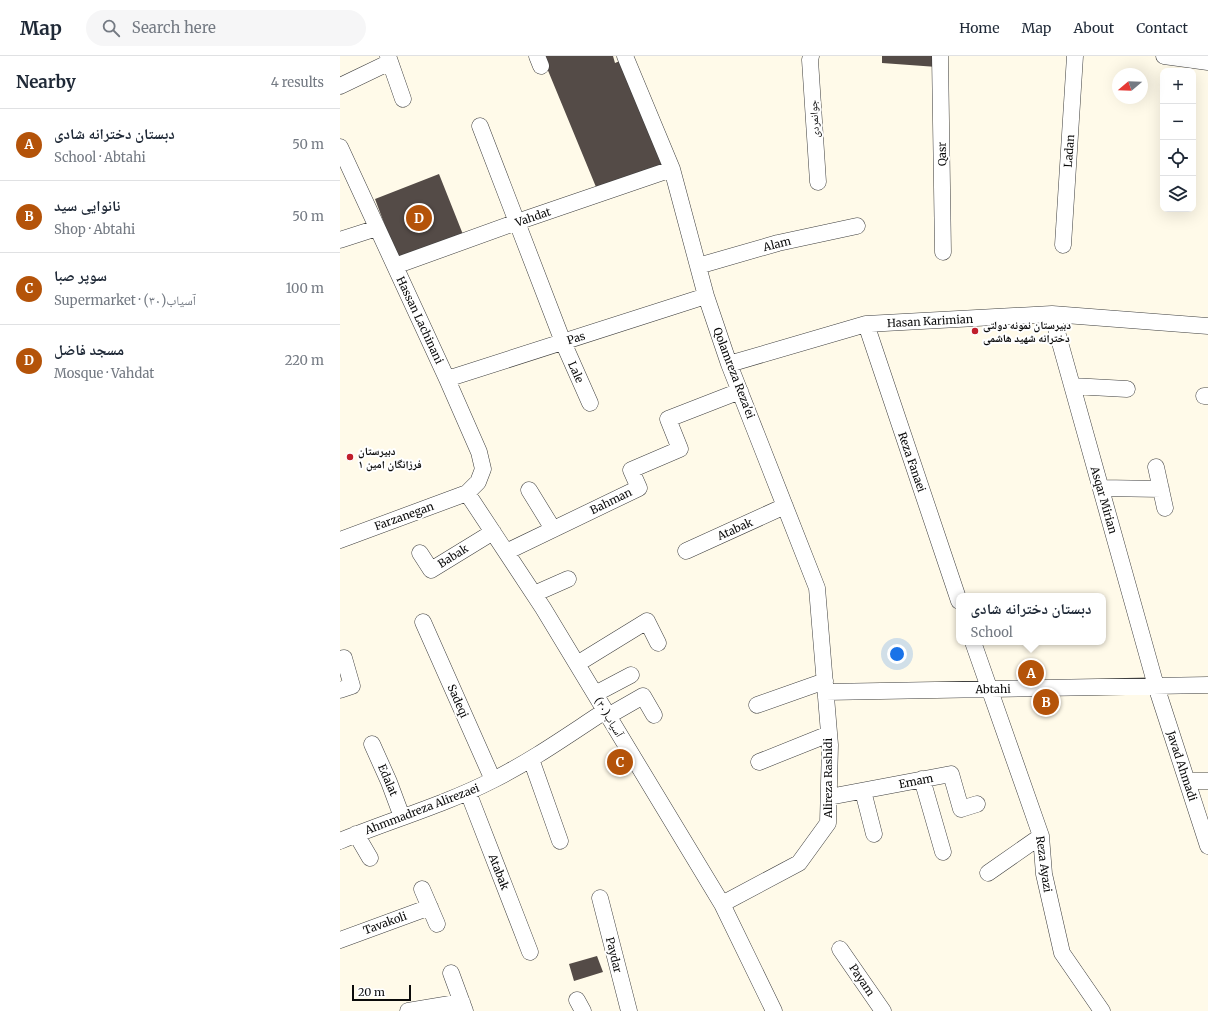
<!DOCTYPE html>
<html lang="en">
<head>
<meta charset="utf-8">
<style>
  body { margin:0; font-family:Merriweather,"Noto Naskh Arabic",serif; background:#f6f6f7; color:#1f2937 }
  .controls { position:absolute; right:12px; top:12px; display:grid; overflow:hidden; border-radius:8px; box-shadow:0 4px 16px #0002 }
  .controls button { width:36px; height:36px; display:grid; place-items:center; padding:0; border:0; border-bottom:1px solid #e0e1e3; background:#fff; color:#1f2937; font:20px sans-serif }
  .compass { position:absolute; left:772px; top:12px; width:36px; height:36px; border-radius:50%; background:#fff; box-shadow:0 4px 16px #0002; rotate:251deg }
  .scale { position:absolute; left:12px; bottom:10px; width:59px; box-sizing:border-box; padding-left:4px; border:2px solid #0b0b0b; border-top:0; font-size:11px; line-height:14px; white-space:nowrap; color:#0b0b0b; -webkit-text-stroke:3px #fff; paint-order:stroke }
  .you { position:absolute; left:557px; top:598px; width:14px; height:14px; margin:-10px; border:3px solid #fff; border-radius:50%; background:#1a73e8; box-shadow:0 0 0 6px #1a73e833 }
  .badge { display:grid; place-items:center; width:26px; height:26px; border-radius:50%; background:#b45309; color:#fff; font-size:13px; font-weight:700 }
  .pin { position:absolute; translate:-50% -50%; border:2px solid #fff; box-shadow:0 1px 4px #0006 }
  .popup { position:absolute; left:616px; top:537px; width:150px; height:52px; box-sizing:border-box; display:grid; place-content:center; border-radius:8px; background:#fff; filter:drop-shadow(0 1px 3px #0005); font-size:13px; white-space:nowrap; color:#747a83 }
  .popup b { font-size:15px; color:#1f2937 }
  .popup::after { content:''; position:absolute; left:50%; top:100%; margin-left:-8px; border:8px solid transparent; border-top-color:#fff }
  .list { margin:0; padding:0; list-style:none }
  h2 { display:flex; justify-content:space-between; align-items:center; height:52px; margin:0; padding:0 16px; font-size:17px }
  h2 small { font-size:13px; font-weight:400; color:#747a83 }
  .list li { display:grid; grid-template-columns:26px 1fr auto; gap:12px; align-items:center; box-sizing:border-box; height:72px; padding:0 16px; border-top:1px solid #e0e1e3 }
  .list b { display:block; font-size:15px; white-space:nowrap }
  .list p { margin:0; font-size:13px; white-space:nowrap; color:#747a83 }
  .list em { font-size:13px; font-style:normal; color:#747a83 }
  .icon { flex:none; width:22px; height:22px; fill:none; stroke:currentColor; stroke-width:2; stroke-linecap:round; stroke-linejoin:round }
  .map { position:relative; flex:none; width:868px; height:955px; overflow:hidden }
  header { display:flex; align-items:center; gap:24px; box-sizing:border-box; height:56px; padding:0 20px; background:#fff; border-bottom:1px solid #e0e1e3 }
  header strong { font-size:19px }
  nav { display:flex; gap:22px; margin-inline-start:auto; font-size:14px }
  .search { width:280px; height:36px; background:#f6f6f7; display:flex; align-items:center; gap:10px; box-sizing:border-box; padding:0 14px; border-radius:22px; color:#747a83; font-size:15px }
  main { display:flex }
  aside { flex:1; background:#fff }
  .map>svg:first-child { display:block }
  .building { fill:#544b47 }
  .lines { fill:none; stroke-linecap:round; stroke-linejoin:round }
  .minor-casing { stroke:#3e3e3e; stroke-width:17 }
  .minor { stroke:#fff; stroke-width:16 }
  .poi-dot { fill:#c01e2b; stroke:#fff; stroke-width:1.5 }
  .labels { text-anchor:middle; stroke-width:4; stroke-linejoin:round; paint-order:stroke }
  .street-label { font-size:11px; fill:#0b0b0b; stroke:#fff }
  .poi-label { font-size:11px; font-weight:bold; fill:#0b0b0b; stroke:#fff; text-anchor:start }
</style>
</head>
<body>
<header>
<strong>Map</strong>
<div class="search"><svg class="icon" aria-label="search" viewBox="0 0 24 24"><circle cx="10" cy="10" r="6"/><path d="M15 15l6 6"/></svg>Search here</div>
<nav><a>Home</a><a>Map</a><a>About</a><a>Contact</a></nav>
</header>
<main>
<aside>
<h2>Nearby<small>4 results</small></h2>
<ul class="list">
<li><span class="badge">A</span><div><b>دبستان دخترانه شادی</b><p>School · Abtahi</p></div><em>50 m</em></li>
<li><span class="badge">B</span><div><b>نانوایی سید</b><p>Shop · Abtahi</p></div><em>50 m</em></li>
<li><span class="badge">C</span><div><b>سوپر صبا</b><p>Supermarket · آسیاب(۳۰)</p></div><em>100 m</em></li>
<li><span class="badge">D</span><div><b>مسجد فاضل</b><p>Mosque · Vahdat</p></div><em>220 m</em></li>
</ul>
</aside>
<div class="map">
<svg width="868" height="955" viewBox="0 0 868 955">
  <rect width="100%" height="100%" fill="#fffae9"/>
  <path class="building" d="M202 0H273L275 7 282 4 326 107 256 131Z
    M542 0H598L597 11 542 7Z
    M99 118 124 181 59 207 35 143Z
    M257 900 263 916 234 925 229 908Z"/>
  <g class="lines">
    <defs>
      <path id="minor" d="M48 0 63 43
        M197 0 201 10
        M285 0 332 113 366 240 389 308 477 532 490 689 488 767 459 807 382 848
        M471 0 470 4 478 126
        M600 0 603 196
        M824 0 868 6
        M0 30 50 6
        M140 70 223 286 250 347
        M0 91 107 323 139 396 143 413 138 426 127 437 0 484
        M0 184 37 172
        M723 189 735 0
        M55 210 177 166 332 113
        M358 210 438 187 517 170
        M712 258 816 630 868 790
        M526 268 619 545
        M389 308 526 268 712 258 868 270
        M107 323 366 240
        M732 330 787 333
        M864 340H868
        M816 411 825 452
        M761 432 821 433
        M189 434 213 473
        M127 437 203 552 382 848 434 955
        M346 495 445 450
        M166 496 299 432 291 414 340 393 328 363 400 335
        M80 497 91 514 153 476
        M194 538 228 523
        M83 566 153 724
        M633 586 701 780 704 818 722 897 762 955
        M237 608 307 565 318 587
        M0 634 12 630 4 602
        M486 636 868 629
        M255 638 291 619
        M417 649 485 625
        M268 660 303 640 314 659
        M32 688 49 726 62 761
        M191 703 220 785
        M419 706 489 678
        M582 723 603 796
        M847 725H868
        M523 735 534 778
        M128 736 190 896
        M489 741 611 718 621 753 637 748
        M16 778 30 802
        M0 785C51 764 104 749 153 724 193 704 228 679 265 655
        M648 817 701 780
        M82 833 97 868
        M260 842 289 955
        M0 884 90 851
        M500 893 543 955
        M111 917 125 955
        M237 944 243 955
        M68 955 122 946"/>
    </defs>
    <use href="#minor" class="minor-casing"/>
    <use href="#minor" class="minor"/>
  </g>
  <g class="poi-dot">
    <circle cx="635" cy="275" r="4"/>
    <circle cx="10" cy="401" r="4"/>
  </g>
  <g class="labels">
    <g class="street-label">
      <text transform="translate(474 63) rotate(-94)" y="4">جوانمردی</text>
      <text transform="translate(729 95) rotate(-86)" y="4">Ladan</text>
      <text transform="translate(602 98) rotate(-91)" y="4">Qasr</text>
      <text transform="translate(193 161) rotate(-19)" y="4">Vahdat</text>
      <text transform="translate(437 188) rotate(-14)" y="4">Alam</text>
      <text transform="translate(80 264) rotate(65)" y="4">Hassan Lachinani</text>
      <text transform="translate(590 265) rotate(-3)" y="4">Hasan Karimian</text>
      <text transform="translate(236 282) rotate(-18)" y="4">Pas</text>
      <text transform="translate(236 316) rotate(66)" y="4">Lale</text>
      <text transform="translate(394 317) rotate(69)" y="4">Qolamreza Reza'ei</text>
      <text transform="translate(572 406) rotate(71)" y="4">Reza Fanaei</text>
      <text transform="translate(764 444) rotate(74)" y="4">Asqar Mirian</text>
      <text transform="translate(271 445) rotate(-26)" y="4">Bahman</text>
      <text transform="translate(64 460) rotate(-20)" y="4">Farzanegan</text>
      <text transform="translate(395 473) rotate(-24)" y="4">Atabak</text>
      <text transform="translate(113 500) rotate(-32)" y="4">Babak</text>
      <text transform="translate(653 633) rotate(-1)" y="4">Abtahi</text>
      <text transform="translate(118 645) rotate(66)" y="4">Sadeqi</text>
      <text transform="translate(269 661) rotate(59)" y="4">آسیاب(۳۰)</text>
      <text transform="translate(842 710) rotate(72)" y="4">Javad Ahmadi</text>
      <text transform="translate(488 722) rotate(-90)" y="4">Alireza Rashidi</text>
      <text transform="translate(48 724) rotate(67)" y="4">Edalat</text>
      <text transform="translate(576 725) rotate(-11)" y="4">Emam</text>
      <text transform="translate(82 753) rotate(-21)" y="4">Ahmmadreza Alirezaei</text>
      <text transform="translate(704 808) rotate(82)" y="4">Reza Ayazi</text>
      <text transform="translate(159 816) rotate(69)" y="4">Atabak</text>
      <text transform="translate(45 867) rotate(-20)" y="4">Tavakoli</text>
      <text transform="translate(274 899) rotate(76)" y="4">Paydar</text>
      <text transform="translate(522 924) rotate(56)" y="4">Payam</text>
    </g>
    <g class="poi-label">
      <text x="643" y="273">دبیرستان نمونه دولتی<tspan x="643" dy="13">دخترانه شهید هاشمی</tspan></text>
      <text x="18" y="399">دبیرستان<tspan x="18" dy="13">فرزانگان امین ۱</tspan></text>
    </g>
  </g>
</svg>
<div class="controls">
<button>+</button>
<button>−</button>
<button><svg class="icon" aria-label="locate" viewBox="0 0 24 24"><circle cx="12" cy="12" r="6"/><path d="M12 2v4M12 18v4M2 12h4M18 12h4"/></svg></button>
<button><svg class="icon" aria-label="layers" viewBox="0 0 24 24"><path d="M12 4l9 5-9 5-9-5zM3 14l9 5 9-5"/></svg></button>
</div>
<svg class="compass" viewBox="-18 -18 36 36"><path d="M0-13l5 13h-10z" fill="#e53935"/><path d="M0 13l5-13h-10z" fill="#747a83"/></svg>
<div class="scale">20 m</div>
<div class="you"></div>
<div class="pin badge" style="left:691px;top:617px">A</div>
<div class="popup"><b>دبستان دخترانه شادی</b>School</div>
<div class="pin badge" style="left:706px;top:646px">B</div>
<div class="pin badge" style="left:280px;top:706px">C</div>
<div class="pin badge" style="left:79px;top:162px">D</div>
</div>
</main>
</body>
</html>
